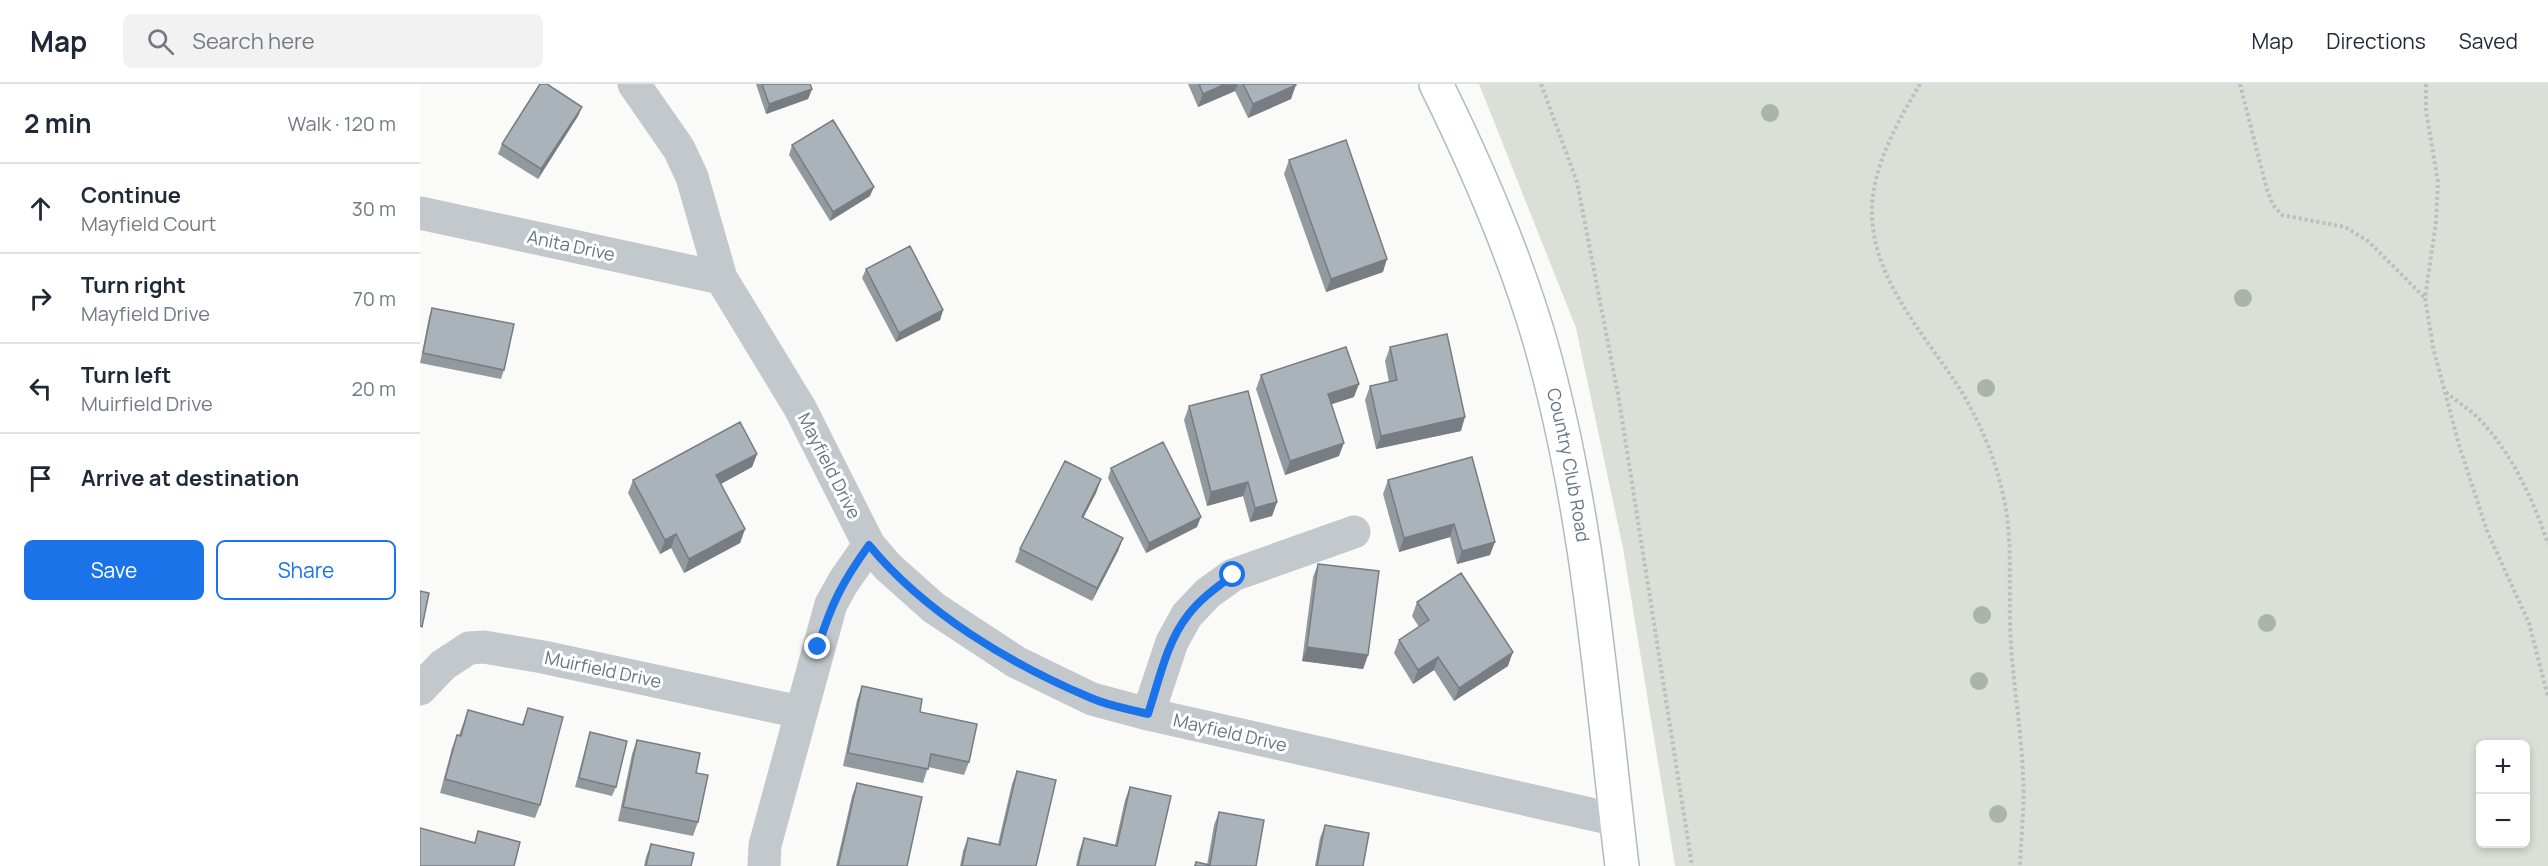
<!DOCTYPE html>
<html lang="en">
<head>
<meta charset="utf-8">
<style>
  body { margin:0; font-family:Manrope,sans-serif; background:#f2f2f3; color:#1f2937 }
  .controls { position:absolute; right:18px; bottom:18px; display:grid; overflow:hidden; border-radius:9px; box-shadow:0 3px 9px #0003 }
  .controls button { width:54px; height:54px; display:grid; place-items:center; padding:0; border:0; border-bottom:2px solid #e0e1e3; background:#fff; color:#1f2937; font:30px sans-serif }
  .stop { position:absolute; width:18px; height:18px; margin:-14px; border:4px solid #1a73e8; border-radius:50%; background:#fff }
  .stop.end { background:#1a73e8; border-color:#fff; box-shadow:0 2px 6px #0008 }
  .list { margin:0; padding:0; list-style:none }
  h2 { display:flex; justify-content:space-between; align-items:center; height:78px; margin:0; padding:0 24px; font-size:26px }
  h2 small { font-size:20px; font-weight:400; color:#747a83 }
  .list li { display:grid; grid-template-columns:39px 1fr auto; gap:18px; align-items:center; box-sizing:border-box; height:90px; padding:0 24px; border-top:2px solid #e0e1e3 }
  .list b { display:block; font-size:22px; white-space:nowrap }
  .list p { margin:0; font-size:20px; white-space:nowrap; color:#747a83 }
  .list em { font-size:20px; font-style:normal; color:#747a83 }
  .actions { display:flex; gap:12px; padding:18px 24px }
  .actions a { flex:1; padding:14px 0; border:2px solid #1a73e8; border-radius:9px; text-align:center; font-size:21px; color:#1a73e8 }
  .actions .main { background:#1a73e8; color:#fff }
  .icon { flex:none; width:33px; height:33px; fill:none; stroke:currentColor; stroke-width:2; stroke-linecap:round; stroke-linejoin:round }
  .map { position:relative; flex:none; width:2128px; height:782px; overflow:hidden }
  header { display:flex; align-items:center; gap:36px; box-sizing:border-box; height:84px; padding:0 30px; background:#fff; border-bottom:2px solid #e0e1e3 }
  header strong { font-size:28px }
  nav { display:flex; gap:33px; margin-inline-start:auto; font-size:21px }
  .search { width:420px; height:54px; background:#f2f2f3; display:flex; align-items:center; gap:15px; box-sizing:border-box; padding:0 21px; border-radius:9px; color:#747a83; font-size:22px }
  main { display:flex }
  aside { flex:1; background:#fff }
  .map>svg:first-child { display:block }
  .green { fill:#dadfd7; fill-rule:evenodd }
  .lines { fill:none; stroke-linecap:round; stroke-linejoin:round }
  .secondary-casing { stroke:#b3babf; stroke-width:36 }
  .path { stroke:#bbbfc2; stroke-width:4; stroke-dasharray:3 3; stroke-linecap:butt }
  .street { stroke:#c3c8cc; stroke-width:33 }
  .secondary { stroke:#fff; stroke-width:33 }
  .tree { fill:#aab4a7 }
  .wall { fill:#929a9f }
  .shaded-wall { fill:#777d82 }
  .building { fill:#aab3b9; stroke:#777d82; stroke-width:1.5 }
  .route { stroke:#1a73e8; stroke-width:8 }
  .labels { text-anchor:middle; stroke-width:6; stroke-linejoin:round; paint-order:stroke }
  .street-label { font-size:18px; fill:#657683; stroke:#fff }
</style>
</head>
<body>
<header>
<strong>Map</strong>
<div class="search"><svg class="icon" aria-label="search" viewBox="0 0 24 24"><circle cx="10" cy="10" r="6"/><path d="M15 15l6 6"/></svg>Search here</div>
<nav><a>Map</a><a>Directions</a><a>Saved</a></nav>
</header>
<main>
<aside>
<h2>2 min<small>Walk · 120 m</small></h2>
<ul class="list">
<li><svg class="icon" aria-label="ahead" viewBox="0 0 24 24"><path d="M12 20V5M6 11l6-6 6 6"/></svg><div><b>Continue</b><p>Mayfield Court</p></div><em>30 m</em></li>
<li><svg class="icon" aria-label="right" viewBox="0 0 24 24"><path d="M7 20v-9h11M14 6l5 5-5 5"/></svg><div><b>Turn right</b><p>Mayfield Drive</p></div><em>70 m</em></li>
<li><svg class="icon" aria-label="left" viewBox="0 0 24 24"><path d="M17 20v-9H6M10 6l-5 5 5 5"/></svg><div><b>Turn left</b><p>Muirfield Drive</p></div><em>20 m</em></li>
<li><svg class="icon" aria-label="arrive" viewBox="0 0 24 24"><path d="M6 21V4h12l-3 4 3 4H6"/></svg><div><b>Arrive at destination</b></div></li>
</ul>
<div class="actions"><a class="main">Save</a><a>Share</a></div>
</aside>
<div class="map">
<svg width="2128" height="782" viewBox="0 0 2128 782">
  <rect width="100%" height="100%" fill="#fafaf8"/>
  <path class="green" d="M1059 0H2128V782H1255L1203 464 1156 244ZM2060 660H2106V760H2060Z"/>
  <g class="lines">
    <defs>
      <g id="secondary">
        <path id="s1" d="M1016 0C1057 83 1094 168 1120 257 1169 428 1181 606 1202 782"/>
      </g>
    </defs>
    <use href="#secondary" class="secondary-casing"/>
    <path class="path" d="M1121 0 1157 98 1199 316 1272 782
      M1500 0C1478 37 1450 86 1452 131 1454 200 1509 255 1543 310 1561 341 1574 372 1582 406 1593 450 1589 494 1590 538 1591 589 1601 640 1603 691 1605 721 1601 752 1600 782
      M1820 0 1847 106 1853 121 1862 131 1925 143 1948 157 2005 214
      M2006 0V27L2018 98 2016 138 2005 214 2013 263 2039 361 2067 447 2109 539 2128 613
      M2026 308C2036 317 2049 325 2058 334 2091 367 2114 417 2128 460"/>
    <path class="street" d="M214 0 259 65 272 93 301 194 380 324 449 461 468 483 514 524 596 578 672 615 728 630 1197 736
      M0 129 301 194
      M0 605 23 581 49 564 64 563 123 573 380 628
      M728 630 752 558 767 531 788 509 813 491 934 448
      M344 782 345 761 411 520 424 497 449 461"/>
    <use href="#secondary" class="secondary"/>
  </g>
  <g class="tree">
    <circle cx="1350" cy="29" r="9"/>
    <circle cx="1823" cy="214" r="9"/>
    <circle cx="1566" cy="304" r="9"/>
    <circle cx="1562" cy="531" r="9"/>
    <circle cx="1847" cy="539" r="9"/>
    <circle cx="1559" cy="597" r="9"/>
    <circle cx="1578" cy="730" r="9"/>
  </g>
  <path class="wall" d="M336 0H390L392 5 388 15 346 30Z
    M768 0H875L871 15 828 34 815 7 778 23Z
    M162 23 158 32 118 95 78 70 82 60Z
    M372 61 450 112 410 137 369 71Z
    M869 76 963 188 906 208 864 90Z
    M446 185 523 226 520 236 476 258 442 194Z
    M12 224 84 286 81 295 0 279 9 233Z
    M970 263 1041 347 956 365 945 316 950 302 969 298 965 277Z
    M841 291 934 313 911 320 919 372 865 391 836 305Z
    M769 322 857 418 852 432 830 438 823 412 787 422 764 336Z
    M337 370 332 383 301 400 325 445 320 459 264 489 251 464 240 470 208 409 213 396Z
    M1052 373 1070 471 1037 480 1030 453 979 468 963 410 968 396Z
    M691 384 777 443 726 469 688 394Z
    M681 395 676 409 663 434 703 454 698 467 672 517 595 478 600 465Z
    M898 480 948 571 943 585 882 577 893 493Z
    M997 518 1088 582 1034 617 1014 586 993 600 974 569 979 556 999 543 992 532Z
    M442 602 500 628 549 678 544 691 508 683 503 699 423 682 437 616Z
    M108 624 120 721 115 734 20 709 32 664 37 651H39L48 626 102 641Z
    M170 648 196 703 192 712 155 703 167 658Z
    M217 656 276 689 278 738 273 752 198 737 212 670Z
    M597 687 616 782H540L543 767 548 754 578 760 592 700Z
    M437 699 487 782H416L432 712Z
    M710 703 735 782H656L659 768 664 754 695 761 705 716Z
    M799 728 836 782H774L776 778 787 781 794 741Z
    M905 741 943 782H895L900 754Z
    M231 760 271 782H224L226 773Z"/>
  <path class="shaded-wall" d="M805 0H818L815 7 778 23 783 10Z
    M876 1 871 15 828 34 833 20Z
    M392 5 388 15 346 30 349 20Z
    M162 23 158 32 118 95 121 85Z
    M454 103 450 112 410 137 413 128Z
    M967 175 963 188 906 208 911 195Z
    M523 226 520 236 476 258 479 249Z
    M939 300 934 313 903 323 908 310Z
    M1045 333 1041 347 956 365 961 352Z
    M924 359 919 372 865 391 870 377Z
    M337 370 332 383 291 405 296 391Z
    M681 395 676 409 657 446 662 433Z
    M828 398 823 412 787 422 791 408Z
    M857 418 852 432 830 438 835 424Z
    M781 433 777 443 726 469 729 459Z
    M1034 440 1030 453 979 468 984 454Z
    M325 445 320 459 264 489 269 475Z
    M256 450 251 464 240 470 245 456Z
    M703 454 698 467 672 517 677 504Z
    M1075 458 1070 471 1037 480 1042 467Z
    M887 563 948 571 943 585 882 577Z
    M1093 568 1088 582 1034 617 1039 604Z
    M1018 573 1014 586 993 600 998 586Z"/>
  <path class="building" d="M120 0H127L162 23 121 85 82 60Z
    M342 0H390L392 5 349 20Z
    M779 0H805L783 10Z
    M823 0H875L876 1 833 20Z
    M413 36 454 103 413 128 372 61Z
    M926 56 967 175 911 195 869 76Z
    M490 162 523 226 479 249 446 185Z
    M12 224 94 240 84 286 3 269Z
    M1027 250 1045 333 961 352 950 302 977 296 970 263Z
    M926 263 939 300 908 310 924 359 870 377 841 291Z
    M828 307 857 418 835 424 828 398 791 408 769 322Z
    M320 338 337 370 296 391 325 445 269 475 256 450 245 456 213 396Z
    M743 358 781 433 729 459 691 384Z
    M1052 373 1075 458 1042 467 1034 440 984 454 968 396Z
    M645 377 681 395 662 433 703 454 677 504 600 465Z
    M898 480 959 487 948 571 887 563Z
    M1041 489 1093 568 1039 604 1018 573 998 586 979 556 1009 536 997 518Z
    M0 507 9 509 2 543 0 542Z
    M442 602 502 615 500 628 557 640 549 678 511 670 508 685 428 669Z
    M108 624 143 633 120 721 25 695 37 651 41 652 48 626 103 641Z
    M170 648 207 657 196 703 159 694Z
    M217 656 280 669 276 689 288 691 278 738 203 723Z
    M597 687 636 696 616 782H542L548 754 580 761Z
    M437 699 502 713 487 782H418Z
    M710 703 751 712 735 782H658L664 754 697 762Z
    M799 728 844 736 836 782H775L776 778 790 781Z
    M905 741 949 749 943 782H897Z
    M0 744 55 759 58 747 100 758 94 782H0Z
    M231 760 274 769 271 782H226Z"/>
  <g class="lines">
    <path class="route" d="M398 563C411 520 423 497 449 461 505 529 590 580 671 614 689 622 709 625 728 630 739 597 746 559 768 531 780 515 797 503 813 491"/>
  </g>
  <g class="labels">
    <g class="street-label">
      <text transform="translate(151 162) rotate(12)" y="6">Anita Drive</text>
      <text dy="6" stroke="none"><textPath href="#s1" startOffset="405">Country Club Road</textPath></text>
      <text transform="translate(409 382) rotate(63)" y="6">Mayfield Drive</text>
      <text transform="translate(183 586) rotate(12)" y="6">Muirfield Drive</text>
      <text transform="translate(810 649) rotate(13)" y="6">Mayfield Drive</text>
    </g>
  </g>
</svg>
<div class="controls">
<button>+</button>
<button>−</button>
</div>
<div class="stop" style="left:813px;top:491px"></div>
<div class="stop end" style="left:398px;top:563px"></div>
</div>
</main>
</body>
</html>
